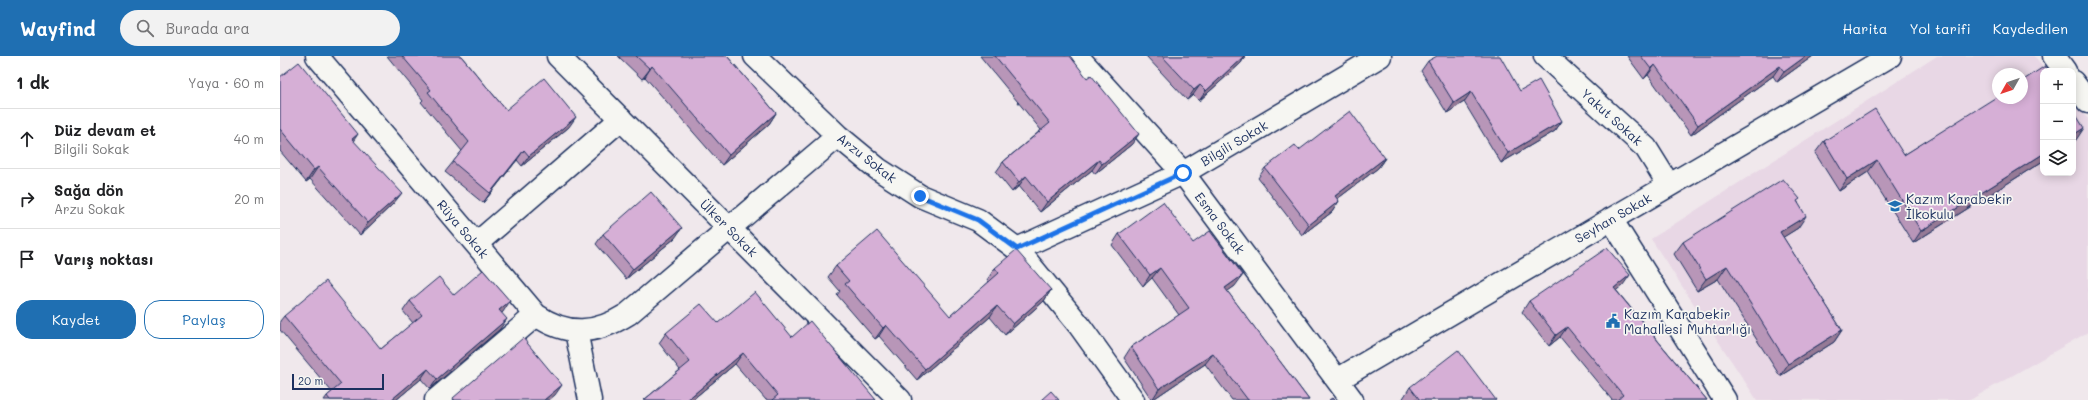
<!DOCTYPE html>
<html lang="tr">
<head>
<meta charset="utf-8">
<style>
  body { margin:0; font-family:Mali,sans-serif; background:#f2f2f2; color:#202124 }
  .controls { position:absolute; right:12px; top:12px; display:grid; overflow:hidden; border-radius:8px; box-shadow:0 2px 10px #0003 }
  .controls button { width:36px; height:36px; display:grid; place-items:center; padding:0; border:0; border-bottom:1px solid #e0e0e0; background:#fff; color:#202124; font:20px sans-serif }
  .compass { position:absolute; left:1712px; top:12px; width:36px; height:36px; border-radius:50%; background:#fff; box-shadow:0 2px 10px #0003; rotate:230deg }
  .scale { position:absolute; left:12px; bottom:10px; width:92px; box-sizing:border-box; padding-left:4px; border:2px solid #1b2f5e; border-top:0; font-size:11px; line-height:14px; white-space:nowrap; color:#1b2f5e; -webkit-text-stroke:3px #f6f6f2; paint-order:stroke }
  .stop { position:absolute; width:12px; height:12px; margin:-9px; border:3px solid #1a73e8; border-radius:50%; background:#fff }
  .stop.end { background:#1a73e8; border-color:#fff; box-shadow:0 1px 4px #0008 }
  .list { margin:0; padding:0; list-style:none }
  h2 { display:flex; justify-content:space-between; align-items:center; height:52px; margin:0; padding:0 16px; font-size:17px }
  h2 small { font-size:13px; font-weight:400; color:#757577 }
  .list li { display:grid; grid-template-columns:26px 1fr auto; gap:12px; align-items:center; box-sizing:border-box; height:60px; padding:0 16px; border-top:1px solid #e0e0e0 }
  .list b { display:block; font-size:15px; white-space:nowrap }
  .list p { margin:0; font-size:13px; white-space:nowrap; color:#757577 }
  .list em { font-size:13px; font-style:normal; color:#757577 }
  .actions { display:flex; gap:8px; padding:12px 16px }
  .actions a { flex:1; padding:9px 0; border:1px solid #1f6fb2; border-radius:16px; text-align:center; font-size:14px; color:#1f6fb2 }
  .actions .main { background:#1f6fb2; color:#fff }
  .icon { flex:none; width:22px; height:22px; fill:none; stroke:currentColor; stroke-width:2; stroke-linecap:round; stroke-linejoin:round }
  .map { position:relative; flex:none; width:1808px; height:344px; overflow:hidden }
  header { display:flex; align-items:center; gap:24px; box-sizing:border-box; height:56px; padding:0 20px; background:#1f6fb2; color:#fff }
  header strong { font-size:19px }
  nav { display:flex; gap:22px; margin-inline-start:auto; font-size:14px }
  .search { width:280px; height:36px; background:#f2f2f2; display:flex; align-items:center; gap:10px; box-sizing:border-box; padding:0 14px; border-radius:22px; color:#757577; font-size:15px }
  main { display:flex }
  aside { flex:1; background:#fff }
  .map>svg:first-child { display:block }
  .built { fill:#e8d7e5; fill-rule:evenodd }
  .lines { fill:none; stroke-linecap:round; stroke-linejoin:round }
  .minor-casing { stroke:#1b2f5e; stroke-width:25 }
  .minor { stroke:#f6f6f2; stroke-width:22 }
  .wall { fill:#b896b8; stroke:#1b2f5e }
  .shaded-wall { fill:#967a96; stroke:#1b2f5e }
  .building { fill:#d6afd6; stroke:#1b2f5e }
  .route { stroke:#1a73e8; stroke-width:5 }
  .labels { text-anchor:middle; stroke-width:3.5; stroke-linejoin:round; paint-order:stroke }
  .street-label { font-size:13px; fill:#1b2f5e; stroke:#f6f6f2 }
  .poi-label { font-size:13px; fill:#1b2f5e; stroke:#f6f6f2; text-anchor:start }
</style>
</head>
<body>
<header>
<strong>Wayfind</strong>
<div class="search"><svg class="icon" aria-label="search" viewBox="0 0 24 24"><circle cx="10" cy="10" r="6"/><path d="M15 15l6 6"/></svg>Burada ara</div>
<nav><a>Harita</a><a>Yol tarifi</a><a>Kaydedilen</a></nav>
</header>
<main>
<aside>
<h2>1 dk<small>Yaya · 60 m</small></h2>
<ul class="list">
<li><svg class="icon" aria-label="ahead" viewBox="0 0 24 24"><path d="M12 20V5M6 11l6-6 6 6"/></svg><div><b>Düz devam et</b><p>Bilgili Sokak</p></div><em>40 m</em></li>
<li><svg class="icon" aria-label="right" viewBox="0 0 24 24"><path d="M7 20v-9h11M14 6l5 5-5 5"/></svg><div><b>Sağa dön</b><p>Arzu Sokak</p></div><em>20 m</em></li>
<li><svg class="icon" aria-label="arrive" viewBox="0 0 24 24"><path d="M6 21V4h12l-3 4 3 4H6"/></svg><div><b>Varış noktası</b></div></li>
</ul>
<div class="actions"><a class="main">Kaydet</a><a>Paylaş</a></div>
</aside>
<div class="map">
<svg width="1808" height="344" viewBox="0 0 1808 344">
  <rect width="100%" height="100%" fill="#f0e8ec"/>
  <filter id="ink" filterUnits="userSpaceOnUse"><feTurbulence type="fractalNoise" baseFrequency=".025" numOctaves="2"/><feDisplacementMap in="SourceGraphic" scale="8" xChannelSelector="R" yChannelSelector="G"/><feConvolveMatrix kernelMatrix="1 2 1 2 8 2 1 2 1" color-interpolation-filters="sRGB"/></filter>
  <g filter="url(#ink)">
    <path class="built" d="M1657 0H1754L1767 15H1763V117H1793V46L1808 63V276L1690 344H1477L1371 183ZM1718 18H1742V42H1718Z"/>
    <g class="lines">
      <defs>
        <path id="minor" d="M37 0 256 259C288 281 316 278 348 258L558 80
          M278 0 620 344
          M475 0 558 80 598 113 640 140 698 164 737 193 799 269 853 344
          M797 0 903 117 1072 344
          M1265 0 1366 92 1389 129
          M1774 0 1785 15
          M1793 26 1808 46
          M1331 163 1445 344
          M196 188 341 63
          M737 193 903 117 1100 0
          M296 275 310 344
          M1057 324 1610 0
          M156 344 256 259"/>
      </defs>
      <use href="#minor" class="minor-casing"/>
      <use href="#minor" class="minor"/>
    </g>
    <path class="wall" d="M107 0H181L226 54 289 71 242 110 237 104 203 147 165 116 182 95 141 46 143 44Z
      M338 0H447L496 57 489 68 442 109 365 21 362 23Z
      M700 0H790L852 88 815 118 812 114 760 156 739 130 732 136 716 116 723 106 761 74Z
      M866 0H965L961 7 919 45 913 39 907 44Z
      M1347 0H1533L1497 26 1493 20 1411 79 1368 19 1364 23Z
      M1148 5 1240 35 1282 65 1275 75 1221 107 1184 46 1167 57 1141 15Z
      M1763 15V105L1633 187 1588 116 1559 135 1535 97 1544 85 1624 99Z
      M0 21 73 85 113 148 80 179 30 123 26 126 0 95Z
      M1019 94 1105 102 1098 112 1057 143 1059 145 1052 156 1022 179 978 122 985 112Z
      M1518 146V172L1503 181 1562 274 1554 286 1500 320 1438 223 1417 235 1394 198 1403 186Z
      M323 178 395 182 346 223 316 188Z
      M839 178 913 187 955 230 947 235 1029 344H952L925 308 872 344 844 302 851 291 899 259 872 222 863 230 832 189Z
      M556 210 670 260 709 226 707 224 715 212 771 234 764 245 725 279 710 261 637 324 599 280 595 283 557 239 560 235 548 221Z
      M1343 229 1336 234 1427 344H1332L1280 281 1269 290 1242 256 1249 245Z
      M174 239 223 256H221L220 273 150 333 141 323 116 344H44L47 340 52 336 0 274V265L4 260 101 293 133 267 123 255 130 245Z
      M438 267 512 281 596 344H486L455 308 412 344H364L400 314 379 287 386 277Z
      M1130 331 1216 344H1122Z"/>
    <path class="shaded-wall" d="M964 0H965L961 7 919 45 926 35Z
      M1526 0H1533L1497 26 1504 16Z
      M1375 9 1368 19 1364 23 1371 13Z
      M372 10 365 21 362 23 370 13Z
      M1500 10 1493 20 1411 79 1418 69Z
      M920 29 913 39 907 44 914 34Z
      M1191 36 1184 46 1167 57 1174 47Z
      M496 57 489 68 442 109 449 99Z
      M296 61 289 71 242 110 249 100Z
      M1282 65 1275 75 1221 107 1228 97Z
      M1804 72 1796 84 1793 86V79Z
      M78 78 70 90 72 83Z
      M859 78 852 88 815 118 822 108Z
      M244 94 237 104 203 147 210 137Z
      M1763 98V105L1633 187 1641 175Z
      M1105 102 1098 112 1048 150 1055 140Z
      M819 104 812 114 760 156 767 146Z
      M1597 104 1588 116 1559 135 1567 123Z
      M38 111 30 123 26 126 34 114Z
      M746 120 739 130 732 136 739 126Z
      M122 137 113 148 80 179 88 167Z
      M1059 145 1052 156 1022 179 1029 169Z
      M1526 160 1518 172 1491 189 1500 176Z
      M402 172 395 182 346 223 353 213Z
      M1447 210 1438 223 1417 235 1426 223Z
      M880 212 872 222 863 230 870 219Z
      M963 219 955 230 937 243 945 232Z
      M1350 219 1343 229 1327 242 1334 232Z
      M771 234 764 245 725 279 733 268Z
      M230 245 223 256 212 264 219 254Z
      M717 250 710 261 637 324 645 313Z
      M227 263 220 273 150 333 157 323Z
      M606 269 599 280 595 283 603 272Z
      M1287 271 1280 281 1269 290 1276 279Z
      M1562 274 1554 286 1500 320 1508 308Z
      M463 297 455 308 412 344H407Z
      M933 298 925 308 872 344 879 333Z
      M148 313 141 323 116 344H111Z
      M282 329 275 339 269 344H264Z"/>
    <path class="building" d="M122 0H181L226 54 264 22 296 61 249 100 244 94 210 137 173 106 189 86 148 36 151 34Z
      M356 0H447L496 57 449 99 372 10 370 13Z
      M715 0H790L807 22 811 19 859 78 822 108 819 104 767 146 746 120 739 126 723 106 770 67Z
      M882 0H964L926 35 920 29 914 34Z
      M1157 0H1220L1240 35 1259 24 1282 65 1228 97 1191 36 1174 47 1148 5Z
      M1361 0H1526L1504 16 1500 10 1418 69 1375 9 1371 13Z
      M19 6 78 78 72 83 122 137 88 167 38 111 34 114 0 73V21Z
      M1765 10 1768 15H1763V98L1641 175 1597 104 1567 123 1544 85 1595 53 1624 99 1718 40V42H1742V25Z
      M1793 54 1804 72 1793 79Z
      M1070 55 1105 102 1055 140 1059 145 1029 169 985 112 1015 89 1019 94Z
      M1503 123 1520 143 1517 145 1526 160 1500 176 1562 274 1508 308 1447 210 1426 223 1403 186Z
      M371 136 402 172 353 213 323 178Z
      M883 146 913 187 930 175 963 219 945 232 1029 344H968L933 298 879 333 851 291 909 252 880 212 870 219 839 178Z
      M597 175 670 260 719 217 715 212 736 194 771 234 733 268 717 250 645 313 606 269 603 272 565 228 569 225 556 210Z
      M1327 192 1350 219 1334 232 1427 344H1337L1343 339 1287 271 1276 279 1249 245Z
      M203 214 230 245 219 254 227 263 157 323 148 313 111 344H50L47 340 61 328 4 260 46 225 101 293 142 259 130 245 159 221 174 239Z
      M475 236 512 281 530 265 596 344H492L498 339 463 297 407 344H364L410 306 386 277 421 248 438 267Z
      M243 282 282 329 264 344H174L173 342Z
      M1178 294 1216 344H1140L1130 331Z
      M771 335 779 344H761Z
      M1052 342 1054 344H1049Z"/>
  </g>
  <g class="lines" filter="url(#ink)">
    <path class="route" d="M640 140 698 164 737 193 903 117"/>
  </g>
  <defs>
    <symbol id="school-bare" viewBox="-9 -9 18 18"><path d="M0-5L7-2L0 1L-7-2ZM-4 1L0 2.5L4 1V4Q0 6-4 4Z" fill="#1f6fb2" stroke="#f6f6f2" stroke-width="2.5" paint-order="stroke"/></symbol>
    <symbol id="civic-bare" viewBox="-9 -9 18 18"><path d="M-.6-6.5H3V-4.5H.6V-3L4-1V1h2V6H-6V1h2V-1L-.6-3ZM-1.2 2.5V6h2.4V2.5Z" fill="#1f6fb2" stroke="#f6f6f2" stroke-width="2.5" paint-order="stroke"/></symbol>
  </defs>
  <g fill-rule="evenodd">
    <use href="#school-bare" x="1605" y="140" width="20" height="20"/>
    <use href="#civic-bare" x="1323" y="255" width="20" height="20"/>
  </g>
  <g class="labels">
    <g class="street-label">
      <text transform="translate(1332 61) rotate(42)" y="5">Yakut Sokak</text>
      <text transform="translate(954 87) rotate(-31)" y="5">Bilgili Sokak</text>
      <text transform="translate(587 102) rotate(38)" y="5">Arzu Sokak</text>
      <text transform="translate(1333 162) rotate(-30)" y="5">Seyhan Sokak</text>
      <text transform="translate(940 167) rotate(53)" y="5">Esma Sokak</text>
      <text transform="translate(449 172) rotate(45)" y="5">Ülker Sokak</text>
      <text transform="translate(183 173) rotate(50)" y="5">Rüya Sokak</text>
    </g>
    <g class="poi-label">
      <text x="1626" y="148">Kazım Karabekir<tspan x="1626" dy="15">İlkokulu</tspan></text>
      <text x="1344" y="263">Kazım Karabekir<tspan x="1344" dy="15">Mahallesi Muhtarlığı</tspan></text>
    </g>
  </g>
</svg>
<div class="controls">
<button>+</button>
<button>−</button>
<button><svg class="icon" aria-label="layers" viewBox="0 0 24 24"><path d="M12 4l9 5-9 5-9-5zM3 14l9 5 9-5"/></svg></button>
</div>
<svg class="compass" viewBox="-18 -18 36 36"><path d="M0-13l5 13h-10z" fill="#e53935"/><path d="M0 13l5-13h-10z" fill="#757577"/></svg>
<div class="scale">20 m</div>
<div class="stop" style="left:903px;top:117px"></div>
<div class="stop end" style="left:640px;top:140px"></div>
</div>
</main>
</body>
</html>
